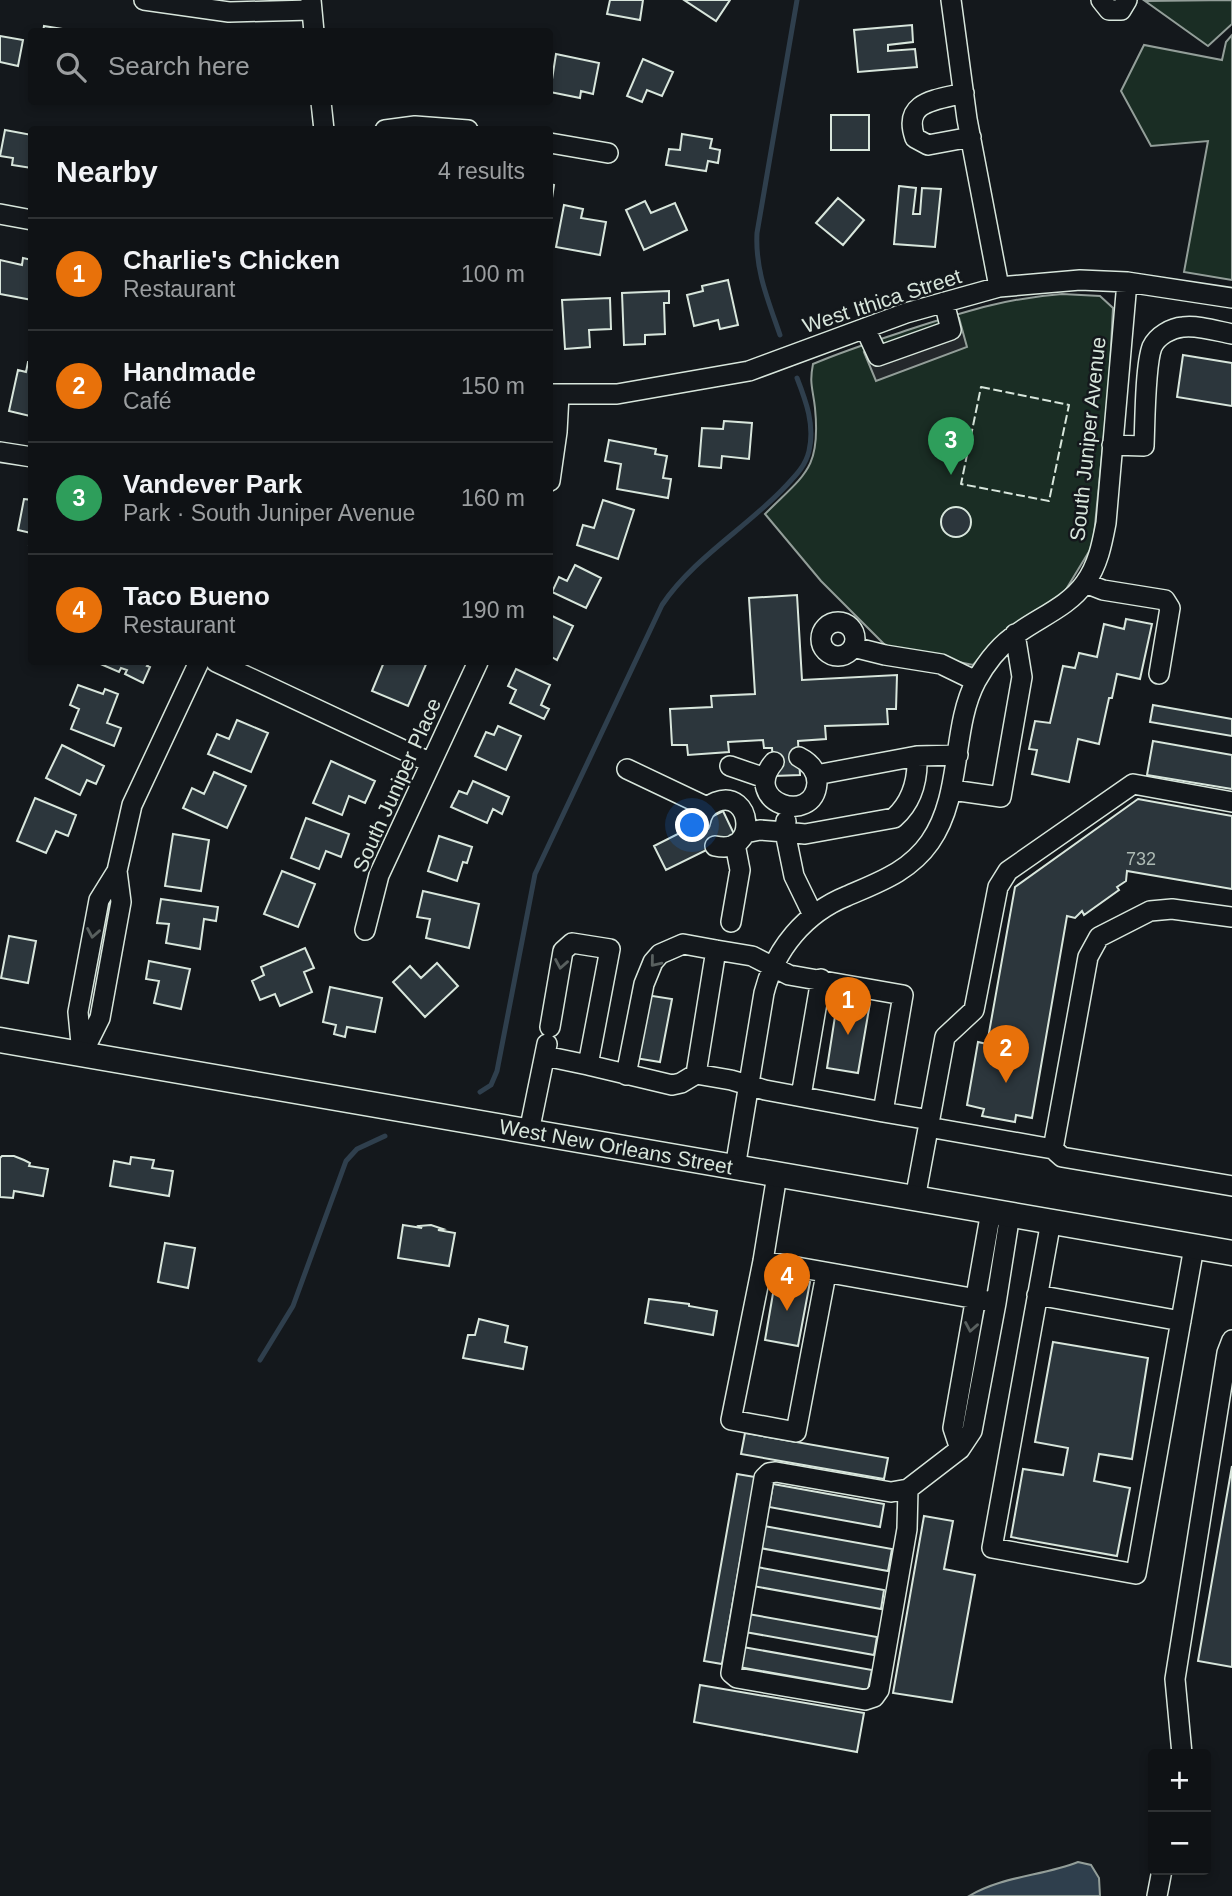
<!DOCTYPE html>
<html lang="en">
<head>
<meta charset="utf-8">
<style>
  body { margin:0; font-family:Helvetica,sans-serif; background:#181b1e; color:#f1f3f6 }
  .controls { position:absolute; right:21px; bottom:21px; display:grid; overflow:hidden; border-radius:7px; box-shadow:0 4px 10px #0003 }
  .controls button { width:63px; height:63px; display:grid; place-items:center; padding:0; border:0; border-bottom:2px solid #2f3234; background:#0f1215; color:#f1f3f6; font:35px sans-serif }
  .you { position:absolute; left:693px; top:826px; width:24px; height:24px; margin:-18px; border:5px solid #fff; border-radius:50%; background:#1a73e8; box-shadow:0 0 0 10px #1a73e833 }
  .badge { display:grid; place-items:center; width:46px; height:46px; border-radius:50%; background:#b45309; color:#fff; font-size:23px; font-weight:700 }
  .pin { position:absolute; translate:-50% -58px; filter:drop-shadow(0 2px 4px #0008) }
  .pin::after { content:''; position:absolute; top:37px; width:24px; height:21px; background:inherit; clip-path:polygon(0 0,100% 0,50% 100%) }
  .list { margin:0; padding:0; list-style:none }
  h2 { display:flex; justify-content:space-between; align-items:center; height:91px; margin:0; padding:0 28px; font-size:30px }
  h2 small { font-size:23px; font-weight:400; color:#9b9ea0 }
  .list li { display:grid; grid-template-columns:46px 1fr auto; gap:21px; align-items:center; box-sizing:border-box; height:112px; padding:0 28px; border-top:2px solid #2f3234 }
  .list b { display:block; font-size:26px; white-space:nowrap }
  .list p { margin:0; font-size:23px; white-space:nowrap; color:#9b9ea0 }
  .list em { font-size:23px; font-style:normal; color:#9b9ea0 }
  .icon { flex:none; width:38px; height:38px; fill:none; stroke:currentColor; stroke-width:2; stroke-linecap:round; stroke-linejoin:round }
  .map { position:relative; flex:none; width:1232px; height:1896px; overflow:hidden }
  .search { position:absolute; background:#0f1215; box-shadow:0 4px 10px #0003; left:28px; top:28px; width:525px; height:77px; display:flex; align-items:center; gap:18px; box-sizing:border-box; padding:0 24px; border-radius:7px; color:#9b9ea0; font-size:26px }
  .panel { position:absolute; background:#0f1215; box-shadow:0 4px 10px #0003; left:28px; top:126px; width:525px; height:539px; border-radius:7px }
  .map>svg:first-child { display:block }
  .green { fill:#1a2d24; stroke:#939e99; stroke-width:2 }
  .parking { fill:#24282b; stroke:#939e99; stroke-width:2 }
  .water { fill:#2f3f4d; stroke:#939e99; stroke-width:2 }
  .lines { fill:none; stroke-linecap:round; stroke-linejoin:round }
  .stream { stroke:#2f3f4d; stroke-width:5 }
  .building { fill:#2c363c; stroke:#d8e6dc; stroke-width:2 }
  .minor-tunnel { stroke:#313739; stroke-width:19; stroke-dasharray:19 10; stroke-linecap:butt }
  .minor-casing { stroke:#d8e6dc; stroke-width:22 }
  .major-casing { stroke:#d8e6dc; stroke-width:27 }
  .minor { stroke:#14181c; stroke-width:19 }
  .major { stroke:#14181c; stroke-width:24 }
  .fence { stroke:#d8e6dc; stroke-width:2; stroke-dasharray:9 3.5; stroke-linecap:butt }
  .oneway { stroke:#59605f }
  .labels { text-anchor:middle; stroke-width:5; stroke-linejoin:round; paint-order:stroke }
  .number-label { font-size:18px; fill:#adbab4 }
  .street-label { font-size:21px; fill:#d8e6dc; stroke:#14181c }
</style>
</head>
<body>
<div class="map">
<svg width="1232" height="1896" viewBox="0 0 1232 1896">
  <rect width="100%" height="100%" fill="#14181c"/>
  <path class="green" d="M1232 0V24L1208 46 1145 1Z
    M1232 35V280L1184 272 1208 141 1151 146 1121 91 1144 45 1222 60 1226 42Z
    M1062 294 1100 296 1113 308 1109 385 1093 545 1062 596 1003 632 973 665 887 647 821 581 765 514C805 474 821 469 815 408 813 389 809 384 813 364 848 349 884 338 920 326 970 310 1009 298 1062 294Z"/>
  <path class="parking" d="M959 318 967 347 876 381 864 352Z"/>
  <path class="water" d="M1078 1862 1091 1865 1099 1878 1100 1896H969C1002 1876 1043 1876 1078 1862Z"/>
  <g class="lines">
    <path class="stream" d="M780 335C768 300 755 270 757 233L797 0
      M480 1092 491 1085 497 1071 535 874 662 605C692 560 744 529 782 490 793 478 805 468 809 451 815 425 806 401 797 378
      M260 1360 293 1306 346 1161 357 1149 385 1136"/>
  </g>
  <path class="building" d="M610 0H643L640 20 607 14Z
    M684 0H730L716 21Z
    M912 25 913 42 888 45V51L915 49 917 67 858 72 854 30Z
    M44 26 63 29 62 32H43Z
    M0 36 23 40 18 66 0 62Z
    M556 54 599 63 593 94 581 91 580 98 550 92Z
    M643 59 673 72 662 96 647 90 642 102 627 96Z
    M831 115H869V150H831Z
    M5 130 32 135V168L12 165 13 158 0 156Z
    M682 134 712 139 710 148 720 150 718 163 708 161 706 171 666 165 669 149 680 150Z
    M550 184 554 185 550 211Z
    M899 186 916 188 913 214H920L922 188 941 189 935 247 894 244Z
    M838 198 864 220 843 245 816 223Z
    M645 201 651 213 675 203 687 230 644 250 626 210Z
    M564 205 583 209 581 218 606 222 600 255 556 247Z
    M23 258 32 260V300L0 294V260L22 265Z
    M728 280 738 325 720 329 718 320 694 326 687 295 703 291 702 286Z
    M669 291V303H664L665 334 645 335V344L624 345 622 293Z
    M610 298 611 329 589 330 590 347 565 349 562 300Z
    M1183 355 1232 363V406L1177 397Z
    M28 362H32L30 416 9 411 18 370 26 372Z
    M724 421 752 423 749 459 722 456 721 468 699 466 702 428 723 429Z
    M609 440 656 449 655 454 667 456 663 478 671 479 668 498 617 489 621 464 605 461Z
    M24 499 32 500V546L29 545 31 533 18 530Z
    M603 500 634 510 618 559 577 545 583 525 594 528Z
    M941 522a15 15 0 1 1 30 0a15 15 0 1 1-30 0Z
    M575 565 601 578 586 608 552 592 559 577 567 581Z
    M797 595 802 680 897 675 896 709H887L888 724 825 726 826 739 798 741 800 775 774 776 772 748H764L763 740 728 742 729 752 688 755 687 745H672L670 709 712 707 711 696 755 694 749 598Z
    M550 615 573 626 557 660 550 656Z
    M1126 619 1152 624 1140 679 1117 674 1112 698H1109L1099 744 1078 739 1069 782 1032 774 1037 750 1029 749 1035 721 1050 723 1063 666 1075 668 1079 653 1097 657 1104 624 1124 629Z
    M96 662H150L147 666 150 667 143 683 125 674 127 670 121 668 119 672Z
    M384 662H427L408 706 372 691Z
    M516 669 550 685 541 705 549 709 544 719 510 703 516 690 508 686Z
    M78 685 103 694 105 689 118 694 107 723 121 728 114 746 71 729 79 709 70 705Z
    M1153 705 1232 719V736L1150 722Z
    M237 720 268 733 251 772 208 754 217 734 229 739Z
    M498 726 521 736 506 770 475 756 486 732 494 735Z
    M1153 741 1232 755V789L1147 775Z
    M62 745 104 766 96 784 87 780 80 795 46 778Z
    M331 761 375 781 365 803 349 796 342 815 313 803Z
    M214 772 246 786 227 828 183 808 192 788 204 794Z
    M473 781 509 797 502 814 493 809 487 823 451 807 459 791 467 794Z
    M35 798 76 815 68 836 56 831 46 853 17 841Z
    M1138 799 1232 816V889L1127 871 1126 881 1117 887 1119 890 1084 915 1082 911 1075 918 1067 916 1032 1118 1016 1115 1015 1122 982 1116 984 1109 967 1105 978 1042 987 1044 1015 887Z
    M723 811 735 836 666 870 654 846Z
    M306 818 349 834 341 857 326 851 319 869 291 858Z
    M173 834 209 840 201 891 165 886Z
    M439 836 472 847 467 863 463 862 457 881 428 871Z
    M282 871 315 884 298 927 264 914Z
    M423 891 479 904 469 948 426 938 430 919 417 917Z
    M161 899 218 907 216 921 204 919 200 949 166 943 169 924 157 923Z
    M9 936 36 941 28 983 1 978Z
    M305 948 314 968 304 972 312 992 280 1006 275 994 260 1000 252 981 264 975 261 967Z
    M149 961 190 969 181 1009 154 1003 159 981 146 979Z
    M437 963 458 986 425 1017 393 982 410 966 421 978Z
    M330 987 382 998 375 1032 347 1027 345 1037 334 1034 336 1025 323 1022Z
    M646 995 672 999 660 1062 635 1058Z
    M838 997 870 1003 858 1073 827 1068Z
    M2 1156H14L24 1160 30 1163 29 1166 48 1169 43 1196 14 1191 13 1198 0 1197V1158Z
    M131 1157 154 1160 152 1168 173 1171 169 1196 110 1186 114 1161 130 1164Z
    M403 1225 422 1228 419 1226 431 1225 443 1229 438 1230 455 1233 449 1266 398 1258Z
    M165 1243 195 1248 188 1288 158 1282Z
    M776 1276 810 1282 798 1346 765 1340Z
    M649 1299 689 1304V1306L717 1311 713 1335 645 1323Z
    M479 1319 508 1326 505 1342 527 1347 523 1369 463 1358 468 1335H475Z
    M1053 1342 1148 1358 1132 1459 1099 1454 1094 1481 1130 1488 1117 1556 1011 1537 1023 1469 1063 1475 1068 1448 1035 1442Z
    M745 1433 888 1458 884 1479 741 1454Z
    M1232 1466V1667L1198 1661Z
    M737 1474 755 1477 722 1664 704 1661Z
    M773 1484 884 1504 880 1527 769 1507Z
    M924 1516 953 1521 944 1569 975 1575 952 1702 893 1693Z
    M764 1526 892 1549 888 1571 760 1548Z
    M757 1567 884 1590 881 1609 753 1586Z
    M748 1614 877 1637 874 1655 745 1632Z
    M743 1647 872 1670 868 1690 739 1667Z
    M700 1685 864 1713 857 1752 694 1722Z"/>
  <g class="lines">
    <path class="minor-tunnel" d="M700 823 703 834 715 846"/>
    <defs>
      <path id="minor" d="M144 0 229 12 311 10
        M311 0 314 32
        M951 0 967 119 999 287
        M1101 0 1109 10H1121L1127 0
        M964 93C936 100 902 101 915 138L928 145 971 137
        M321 102 324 130
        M385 130 415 126 468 130
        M550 143 608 153
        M0 214 32 220
        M865 328 878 356 951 330 944 302
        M550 394H617L749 371 906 313 999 287 1080 280 1127 282 1232 298
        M1112 445 1144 446C1145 423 1145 366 1152 347 1157 336 1171 328 1183 327 1198 325 1217 331 1232 334
        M0 452 32 457
        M550 481 557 432 559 395
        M1085 583 1103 590 1165 600 1170 608 1159 674
        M821 639a17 17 0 1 1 34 0a17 17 0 1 1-34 0Z
        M853 647 885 655 941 664 976 681
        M216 662 431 763
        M774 762C740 802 814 827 817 783 817 770 809 762 799 757
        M730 766 765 778
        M627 769 707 807
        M816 775 917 756 958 755
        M952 790 1001 797 1022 677 1015 634
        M700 823C702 813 706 806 716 802 752 788 760 856 715 846
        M745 833 760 830 785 832 786 821
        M813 915 794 876 785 832 805 834 894 818C912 802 918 779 917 756
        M1232 917 1172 909 1150 911 1099 937 1088 957 1053 1149 1062 1157 1232 1186
        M731 922 740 870 735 844
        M365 930 379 875 478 662
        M716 950 752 956 789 975 903 995 883 1112 765 1090 731 1080 696 1074Z
        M82 1054 78 1012 99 900 117 871 132 805 199 662
        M82 1054 100 1018 121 902 117 871
        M545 1056 588 1065 610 949 572 943 563 951 550 1027
        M588 1065 672 1085 681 1083 696 1074
        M626 1075 644 984 653 962 660 954 683 944 716 950
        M801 1096 821 979
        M883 1112 930 1120
        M928 1127 1053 1149
        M529 1132 547 1044
        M735 1168 764 993C775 949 805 913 847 896 879 882 909 872 930 842 963 795 951 728 976 681 986 663 1001 644 1018 633 1040 617 1069 606 1085 583 1098 565 1102 544 1106 523L1127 282
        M777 1175 763 1261 731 1420 796 1432 826 1274
        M915 1199 945 1037 974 1010 998 887 1008 871 1133 784 1232 802
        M1051 1221 992 1548 1136 1574 1194 1247
        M763 1261 988 1301
        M1037 1295 1181 1321
        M960 1449 953 1428 991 1211
        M908 1489 907 1529 879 1690 874 1697 865 1700 737 1678 731 1673 764 1478 769 1473 776 1472 891 1492 908 1489 960 1449 972 1431 996 1303 1010 1214
        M1182 1754 1175 1679 1227 1353 1232 1340
        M1157 1896 1162 1870"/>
      <path id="major" d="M0 1040 1232 1253"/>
    </defs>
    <use href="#minor" class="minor-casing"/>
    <use href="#major" class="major-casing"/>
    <use href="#minor" class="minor"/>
    <use href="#major" class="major"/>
    <path class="fence" d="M981 387 1069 405 1049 501 961 484Z"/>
  </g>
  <defs><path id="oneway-chevron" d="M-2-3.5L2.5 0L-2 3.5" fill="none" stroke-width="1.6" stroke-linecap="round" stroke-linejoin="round" transform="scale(1.75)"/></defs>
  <g class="oneway">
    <use href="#oneway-chevron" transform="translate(93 933) rotate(100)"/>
    <use href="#oneway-chevron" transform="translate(655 962) rotate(129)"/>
    <use href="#oneway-chevron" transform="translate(561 964) rotate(100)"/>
    <use href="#oneway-chevron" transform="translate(971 1327) rotate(100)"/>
  </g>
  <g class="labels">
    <g class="number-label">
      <text x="1141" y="865">732</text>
    </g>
    <g class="street-label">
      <text transform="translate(882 301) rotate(-18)" y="7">West Ithica Street</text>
      <text transform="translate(1088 439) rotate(-84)" y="7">South Juniper Avenue</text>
      <text transform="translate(397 785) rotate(-66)" y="7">South Juniper Place</text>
      <text transform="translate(616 1147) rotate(10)" y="7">West New Orleans Street</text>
    </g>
  </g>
</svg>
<div class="controls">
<button>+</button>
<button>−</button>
</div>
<div class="you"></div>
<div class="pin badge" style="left:848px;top:1035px;background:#e8710a">1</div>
<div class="pin badge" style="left:1006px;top:1083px;background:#e8710a">2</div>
<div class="pin badge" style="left:951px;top:475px;background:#2e9e5b">3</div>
<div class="pin badge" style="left:787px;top:1311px;background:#e8710a">4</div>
<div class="search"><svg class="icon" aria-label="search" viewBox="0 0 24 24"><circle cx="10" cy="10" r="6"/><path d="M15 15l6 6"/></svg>Search here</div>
<section class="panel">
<h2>Nearby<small>4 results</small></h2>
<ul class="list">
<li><span class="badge" style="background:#e8710a">1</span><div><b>Charlie's Chicken</b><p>Restaurant</p></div><em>100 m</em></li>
<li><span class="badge" style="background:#e8710a">2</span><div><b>Handmade</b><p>Café</p></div><em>150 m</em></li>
<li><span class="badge" style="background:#2e9e5b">3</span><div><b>Vandever Park</b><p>Park · South Juniper Avenue</p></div><em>160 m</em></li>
<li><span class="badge" style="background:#e8710a">4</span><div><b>Taco Bueno</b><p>Restaurant</p></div><em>190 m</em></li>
</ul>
</section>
</div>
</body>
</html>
